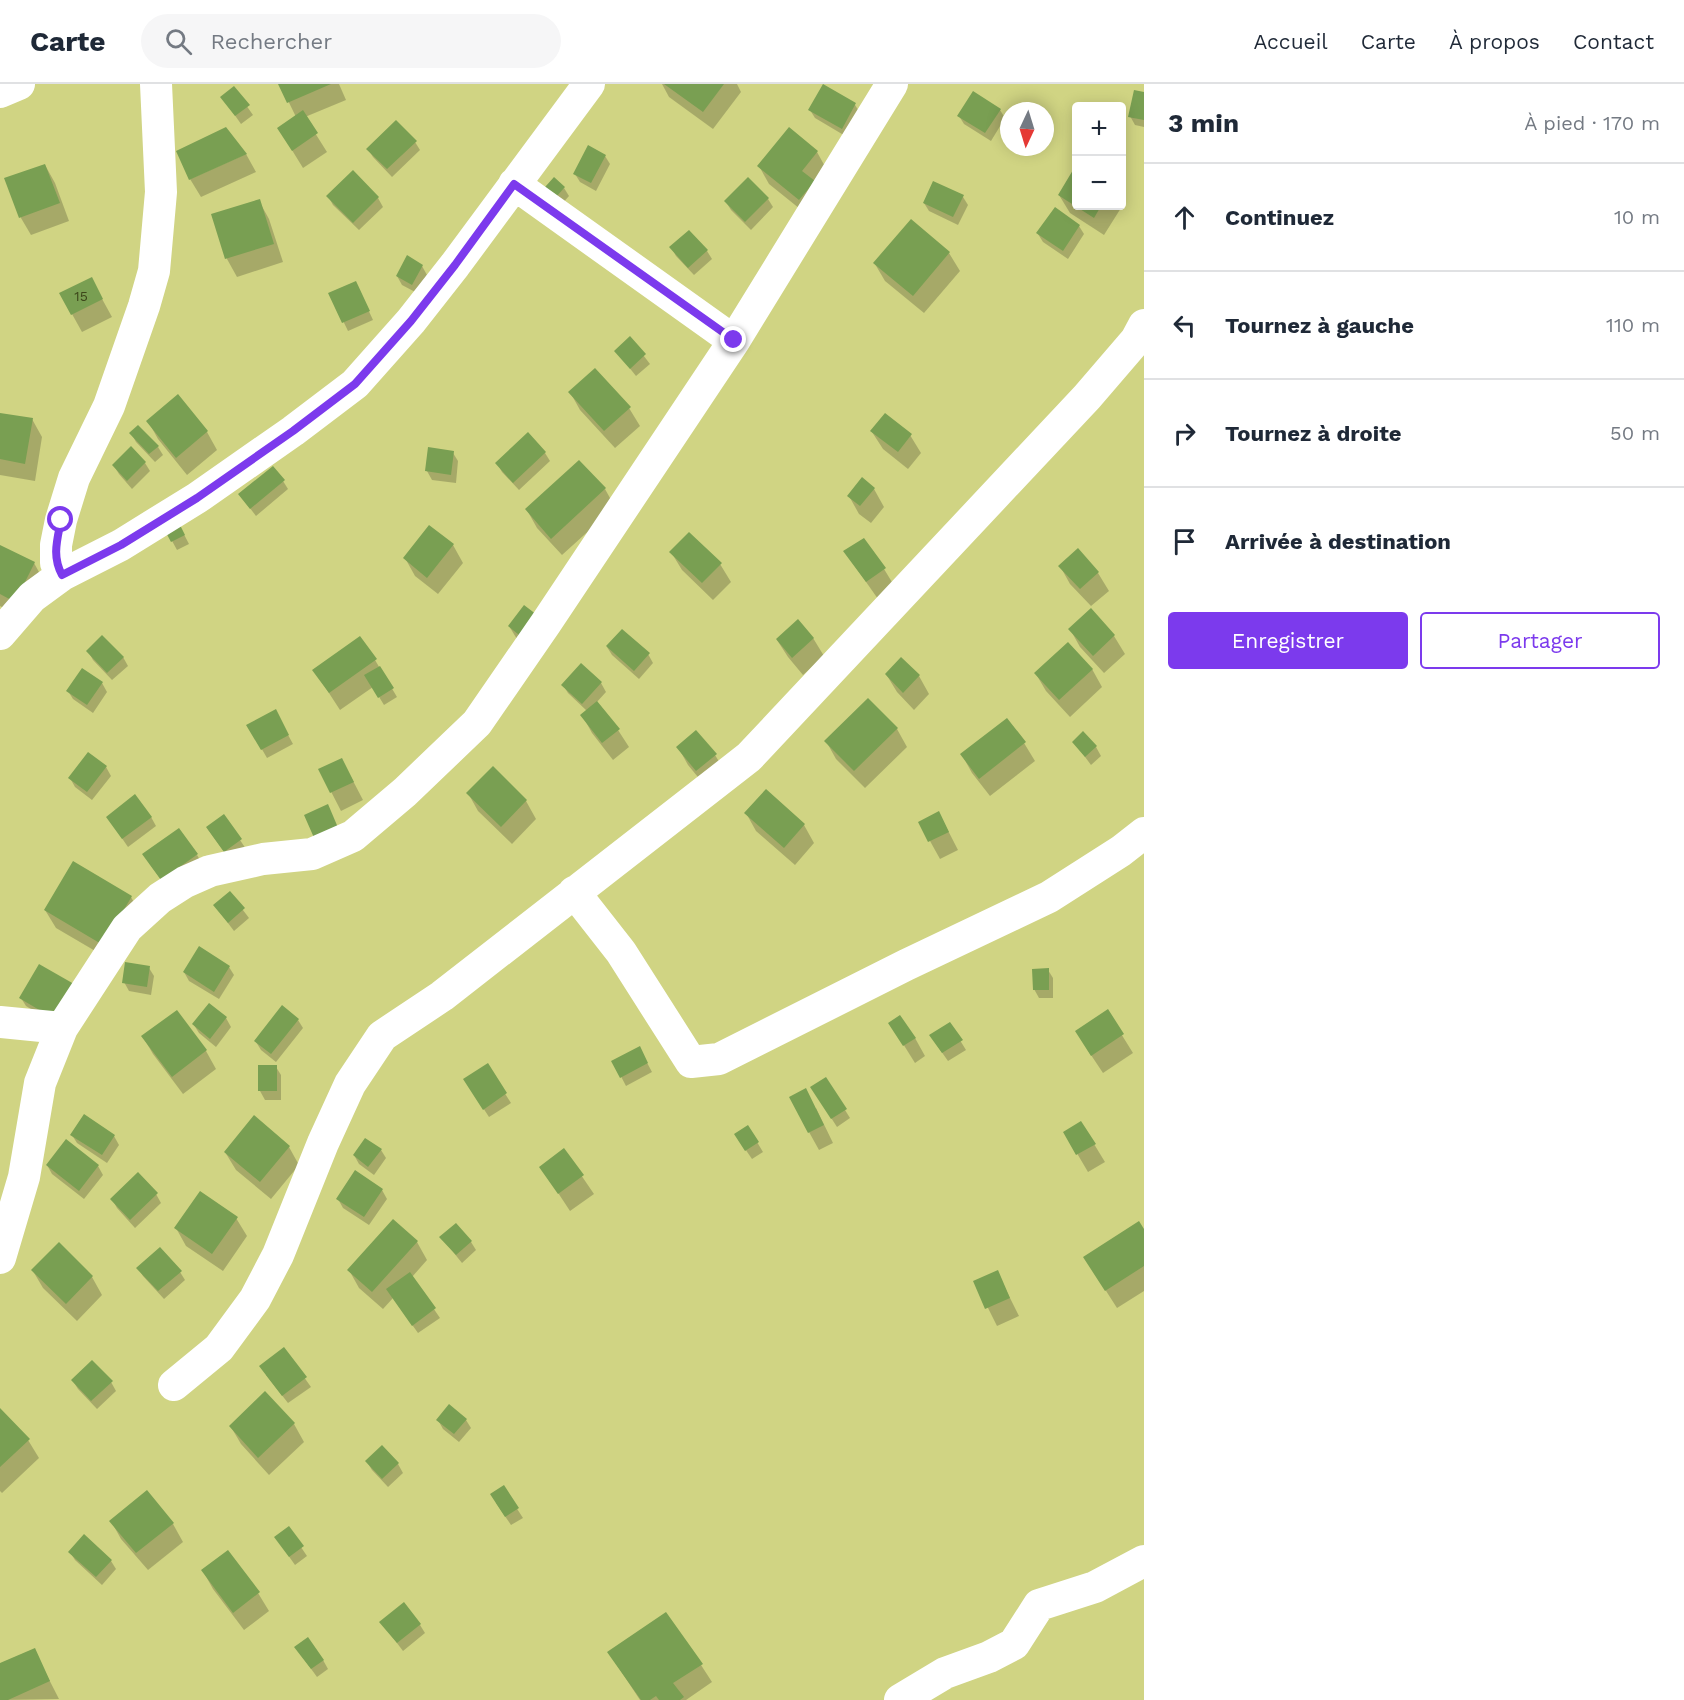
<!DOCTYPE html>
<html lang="fr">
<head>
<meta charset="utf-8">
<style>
  body { margin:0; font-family:"Work Sans",sans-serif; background:#f6f6f7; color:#1f2937 }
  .controls { position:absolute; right:18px; top:18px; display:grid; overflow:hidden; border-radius:6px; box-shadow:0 3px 15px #0003 }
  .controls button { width:54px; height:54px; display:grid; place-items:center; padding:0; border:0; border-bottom:2px solid #e0e1e3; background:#fff; color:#1f2937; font:30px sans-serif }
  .compass { position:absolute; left:1000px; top:18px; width:54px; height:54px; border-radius:50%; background:#fff; box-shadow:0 3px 15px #0003; rotate:184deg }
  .stop { position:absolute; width:18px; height:18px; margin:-14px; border:4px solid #7c3aed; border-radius:50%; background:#fff }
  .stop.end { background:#7c3aed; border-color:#fff; box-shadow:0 2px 6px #0008 }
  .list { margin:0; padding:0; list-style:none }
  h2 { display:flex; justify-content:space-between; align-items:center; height:78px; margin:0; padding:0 24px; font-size:26px }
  h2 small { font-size:20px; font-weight:400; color:#747a83 }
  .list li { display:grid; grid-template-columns:39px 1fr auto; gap:18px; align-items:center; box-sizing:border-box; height:108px; padding:0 24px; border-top:2px solid #e0e1e3 }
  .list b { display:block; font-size:22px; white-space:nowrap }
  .list em { font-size:20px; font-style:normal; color:#747a83 }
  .actions { display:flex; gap:12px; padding:18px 24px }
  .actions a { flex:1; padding:14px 0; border:2px solid #7c3aed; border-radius:6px; text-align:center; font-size:21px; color:#7c3aed }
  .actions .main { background:#7c3aed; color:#fff }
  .icon { flex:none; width:33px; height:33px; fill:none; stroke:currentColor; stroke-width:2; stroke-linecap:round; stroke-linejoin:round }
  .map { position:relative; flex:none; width:1144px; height:1616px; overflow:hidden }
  header { display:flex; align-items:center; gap:36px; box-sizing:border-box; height:84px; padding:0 30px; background:#fff; border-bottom:2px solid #e0e1e3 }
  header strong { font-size:28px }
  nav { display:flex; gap:33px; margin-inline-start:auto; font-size:21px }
  .search { width:420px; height:54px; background:#f6f6f7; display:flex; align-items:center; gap:15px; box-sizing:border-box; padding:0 21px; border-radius:33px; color:#747a83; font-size:22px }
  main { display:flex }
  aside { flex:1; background:#fff }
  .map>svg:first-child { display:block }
  .shadow { fill:#0003 }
  .building { fill:#799f52 }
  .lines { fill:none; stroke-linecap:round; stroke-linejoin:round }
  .street { stroke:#fff; stroke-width:32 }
  .route { stroke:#7c3aed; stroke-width:8 }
  .labels { text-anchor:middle; stroke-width:4.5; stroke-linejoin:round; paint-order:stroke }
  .number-label { font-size:14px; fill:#3d471a }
</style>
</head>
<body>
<header>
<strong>Carte</strong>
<div class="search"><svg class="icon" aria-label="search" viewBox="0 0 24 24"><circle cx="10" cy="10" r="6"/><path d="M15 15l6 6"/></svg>Rechercher</div>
<nav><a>Accueil</a><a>Carte</a><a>À propos</a><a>Contact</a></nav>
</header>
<main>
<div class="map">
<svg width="1144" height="1616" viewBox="0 0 1144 1616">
  <rect width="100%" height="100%" fill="#d0d483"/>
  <path class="shadow" d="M280 0H339L346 16 305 33 327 68 303 84 279 45 296 33Z
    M662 0H737L741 8 713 45 669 13Z
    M823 2 855 21 860 29 847 53 815 34 810 26Z
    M234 4 253 31 241 40 222 13Z
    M1135 8 1144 10V43L1135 41 1130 32Z
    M1000 26 1005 34 991 57 964 40 959 32Z
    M415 58 420 66 392 93 373 73 368 65Z
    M817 68 827 86 810 133 769 100 759 82Z
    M246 70 256 88 201 113 190 95Z
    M605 72 610 80 596 107 580 98 575 90Z
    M45 81 55 99 69 137 31 151 21 134 6 95Z
    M1076 84V122H1122V107L1126 116 1104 151 1070 129 1059 111Z
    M564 104 569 112 554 129 544 121Z
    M328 112 378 114 383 123 359 146 333 121Z
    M963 113 968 121 958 141 929 127 924 119Z
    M768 115 773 123 751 146 731 126 726 118Z
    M259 117 269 135 283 178 237 193 227 175 213 131Z
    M1079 142 1084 150 1068 175 1043 158 1038 150Z
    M671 163 707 167 712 175 694 191 676 172Z
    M949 169 960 187 924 229 885 197 875 180Z
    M422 182 427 191 417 209 402 201 397 192Z
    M360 208 373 236 348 247 330 210Z
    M101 213 112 233 82 248 72 230Z
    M630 254 650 280 636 292 616 267Z
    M570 308 629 324 640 342 615 364 580 326Z
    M178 313 207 348 217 366 187 391 158 355 148 337Z
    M0 330 32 335 42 353 35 397 0 391Z
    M872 348 910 351 921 369 908 385 883 365Z
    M131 349 158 363 163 371 155 378 136 358Z
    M528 350 545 369 550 377 519 406 502 388 497 379Z
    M453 369 458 377 456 399 432 396 427 387Z
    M145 379 150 387 132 405 119 390 114 382Z
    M862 395 874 405 884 423 871 439 859 430 849 412Z
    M283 397 288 405 256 432 240 411Z
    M605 405 615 423 562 471 537 444 527 426Z
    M177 437 189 460 177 466 165 444Z
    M429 443 453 461 463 479 438 510 415 492 405 474Z
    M0 462 34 479 44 497 25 535 0 522Z
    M671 468 720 480 731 498 713 516 682 486Z
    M845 468 884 485 895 503 878 515Z
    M1060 482 1098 489 1109 507 1091 522 1070 500Z
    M525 523 520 560 509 542Z
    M1090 526 1114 552 1125 570 1104 589 1080 563 1070 545Z
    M813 554 824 572 803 591 788 573 777 556Z
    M607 563 648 570 653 579 639 595 612 571Z
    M88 567 123 573 128 582 112 596 93 576Z
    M901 575 919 592 929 610 914 626 897 608 886 590Z
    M375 576 397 613 384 621 373 603 340 626 314 586Z
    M581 581 601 599 606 608 596 619 618 646 629 663 613 676 592 649 582 631 587 627 568 609 563 601Z
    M1092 585 1102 603 1070 633 1046 607 1036 590Z
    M102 599 107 608 93 629 73 615 68 607Z
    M868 616 897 645 907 663 865 704 836 675 826 657Z
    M275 627 293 660 267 674 248 641Z
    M1083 649 1096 663 1101 672 1091 681 1074 658Z
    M1024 659 1035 677 990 712 972 689 962 671Z
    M678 663 715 671 726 689 707 704 688 681Z
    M106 683 111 692 92 716 75 703 70 694Z
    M493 684 526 717 536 735 512 760 478 727 468 709Z
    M320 686 351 693 363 716 341 727Z
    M766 707 804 741 814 759 795 781 756 747 746 729Z
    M939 729 958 766 940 775 930 757Z
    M224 732 246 765 230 776 207 744Z
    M151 733 156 742 128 763 108 734Z
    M197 771 202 779 167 804 149 779Z
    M230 809 249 834 234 847 215 822Z
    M131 813 141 831 114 878 56 844 45 826Z
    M229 883 234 891 219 915 189 897 184 888Z
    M149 884 154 892 151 911 129 907 124 898Z
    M1048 886 1053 894V914H1039L1034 905Z
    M72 901 58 942 26 922 21 914Z
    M209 922 226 934 231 943 216 963 199 949 194 941Z
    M1107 927 1133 969 1103 989 1087 965Z
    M176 928 206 967 216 985 183 1010 153 970 143 953Z
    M298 936 303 944 276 978 261 966 256 958Z
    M890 939 915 954 925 972 915 979Z
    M950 940 966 966 948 977 936 960Z
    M644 973 652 988 626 1002 613 977Z
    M487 981 511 1019 489 1033 470 1004Z
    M276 983 281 991V1016H265L260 1007Z
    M817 1012 845 1026 850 1034 837 1043Z
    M816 1024 833 1059 819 1066 809 1048Z
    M748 1043 763 1068 752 1075 741 1059Z
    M1065 1049 1094 1060 1105 1078 1088 1088Z
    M72 1051 114 1052 119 1061 107 1079 77 1059Z
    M289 1063 299 1081 271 1115 236 1086 225 1068Z
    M381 1066 386 1074 374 1091 359 1080 354 1071Z
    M564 1066 594 1110 570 1127 541 1083Z
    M47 1081 98 1082 103 1091 84 1115 52 1090Z
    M355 1088 382 1106 387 1115 369 1141 343 1124 338 1115Z
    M156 1110 161 1119 135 1144 117 1124 112 1115Z
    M236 1134 247 1152 223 1187 186 1162 176 1144Z
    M394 1138 417 1158 427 1176 412 1193 440 1234 418 1249 393 1214 383 1225 359 1204 349 1186Z
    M1139 1140 1144 1147V1207L1117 1224 1085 1174Z
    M441 1153 471 1158 476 1166 462 1179Z
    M138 1184 180 1188 185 1196 164 1215 143 1192Z
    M33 1187 92 1193 102 1211 77 1237 43 1204Z
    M997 1188 1019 1232 997 1242 975 1198Z
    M284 1265 311 1303 288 1319 266 1291Z
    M73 1297 111 1298 116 1307 97 1325 78 1305Z
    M0 1326 28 1356 39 1374 2 1409 0 1407Z
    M438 1336H466L471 1344 459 1358 443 1345Z
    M294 1340 304 1358 269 1391 241 1360 231 1343Z
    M382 1363 398 1380 403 1389 388 1403 372 1386 367 1378Z
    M503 1403 523 1434 511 1441 496 1419Z
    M111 1437 173 1440 183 1458 148 1486 121 1455Z
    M288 1444 307 1472 295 1481 276 1454Z
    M70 1468 111 1477 116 1485 102 1501 75 1476Z
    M203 1487 258 1509 269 1527 244 1546 213 1505Z
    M381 1538 420 1541 425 1549 403 1567Z
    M296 1564 323 1576 328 1585 317 1593Z
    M34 1566 59 1615 0 1616V1581Z
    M609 1569 701 1581 712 1598 686 1616H640Z"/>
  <path class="building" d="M278 0H331L287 19Z
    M664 0H724L703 28Z
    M823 0 856 19 842 45 808 26Z
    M234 2 250 21 235 32 220 13Z
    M1134 6 1144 8V36L1128 33Z
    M973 7 1001 25 985 49 957 32Z
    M303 26 318 49 292 67 277 44Z
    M396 36 417 57 387 85 366 65Z
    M226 43 247 70 189 96 176 67Z
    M789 43 818 67 802 87 815 97 799 116 757 82Z
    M588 61 606 71 591 99 573 90Z
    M45 80 60 119 19 134 4 94Z
    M1076 81V122H1101L1094 134 1058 111Z
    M353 86 379 113 353 139 326 112Z
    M554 93 565 103 548 122 537 112Z
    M748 93 769 114 745 138 724 117Z
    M933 97 964 111 953 133 923 119Z
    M260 115 274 160 225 175 211 130Z
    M1055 123 1080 141 1063 167 1036 149Z
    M911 135 950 168 913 212 873 179Z
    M689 146 708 166 688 184 669 163Z
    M407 171 423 181 412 201 396 192Z
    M92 193 103 215 71 231 59 209Z
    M356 197 370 227 342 239 328 209Z
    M630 252 646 270 630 285 614 267Z
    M595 284 631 323 604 347 568 308Z
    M178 310 208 347 176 374 146 337Z
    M0 329 33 334 25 380 0 375Z
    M885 329 912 350 898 368 870 347Z
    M138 341 159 362 149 370 129 349Z
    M528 348 546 368 513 399 495 379Z
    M131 362 146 378 127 397 112 381Z
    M428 363 454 367 451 391 425 387Z
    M579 376 606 404 551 455 525 425Z
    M273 382 285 396 250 425 238 410Z
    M862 393 875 404 860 422 847 412Z
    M177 435 185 451 171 458 163 443Z
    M429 441 454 460 427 494 403 474Z
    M689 448 722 479 702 499 669 468Z
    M864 454 886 484 866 498 843 467Z
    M0 461 35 478 15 518 0 510Z
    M1078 464 1099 488 1080 505 1058 482Z
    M524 521 541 534 524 555 508 542Z
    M1091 524 1115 551 1093 572 1068 545Z
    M798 535 814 554 792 574 776 555Z
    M622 545 650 569 634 587 606 562Z
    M102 551 124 573 107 589 86 567Z
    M360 552 377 575 329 609 312 586Z
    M1068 558 1093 585 1059 616 1034 589Z
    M901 573 920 591 903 609 885 590Z
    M581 579 602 598 582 620 561 601Z
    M380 582 394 604 378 614 364 591Z
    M82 584 103 598 87 621 66 607Z
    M868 614 898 644 854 687 824 657Z
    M597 617 620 645 602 659 580 631Z
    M276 625 289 651 261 666 246 641Z
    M1007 634 1026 658 979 695 960 670Z
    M696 646 717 670 696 687 676 663Z
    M1083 647 1097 662 1085 673 1072 658Z
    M88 668 107 682 87 708 68 694Z
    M342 674 354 698 330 709 318 685Z
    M493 682 527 716 501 743 466 709Z
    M766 705 805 740 784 764 744 729Z
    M135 710 152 733 122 755 106 733Z
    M328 720 339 746 315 756 304 731Z
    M939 727 949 748 928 758 918 738Z
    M224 730 242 755 224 768 206 743Z
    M179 744 198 770 161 796 142 770Z
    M73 777 132 812 103 861 44 826Z
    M230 807 245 824 228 839 213 821Z
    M199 862 230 882 214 908 183 888Z
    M125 878 150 882 147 903 122 899Z
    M39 880 74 900 53 934 19 914Z
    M1049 884V906H1033L1032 885Z
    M209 919 227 933 210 955 192 940Z
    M282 921 299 935 271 970 254 957Z
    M1108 925 1124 950 1091 972 1075 947Z
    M177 926 207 966 172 993 141 952Z
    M900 931 916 954 903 962 888 939Z
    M950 938 963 956 942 969 929 951Z
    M640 962 648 979 620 994 611 977Z
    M488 979 507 1009 483 1026 463 995Z
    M258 981H277V1007H258Z
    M826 993 847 1025 831 1035 810 1003Z
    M806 1004 824 1041 808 1049 789 1013Z
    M84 1030 115 1051 102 1071 70 1051Z
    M254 1031 290 1062 260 1098 224 1068Z
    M1081 1037 1096 1060 1076 1071 1063 1048Z
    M748 1041 759 1058 745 1067 734 1050Z
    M365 1054 382 1065 368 1083 353 1071Z
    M66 1055 99 1081 79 1107 46 1081Z
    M564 1064 584 1091 558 1110 539 1083Z
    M355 1086 383 1105 364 1133 336 1115Z
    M138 1088 158 1109 130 1136 110 1115Z
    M200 1107 238 1133 212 1170 174 1144Z
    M393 1135 418 1157 372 1208 347 1186Z
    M1139 1137 1144 1145V1182L1105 1207 1083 1173Z
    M456 1139 472 1157 456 1171 439 1153Z
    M59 1158 93 1192 66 1220 31 1186Z
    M160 1163 182 1187 158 1207 136 1184Z
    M998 1186 1010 1214 985 1225 973 1197Z
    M410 1188 436 1224 412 1242 386 1205Z
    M284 1263 307 1293 282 1312 259 1282Z
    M92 1276 113 1297 91 1317 71 1296Z
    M265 1307 295 1339 258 1374 229 1342Z
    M449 1320 467 1335 454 1350 436 1336Z
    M0 1324 30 1355 0 1383Z
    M382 1361 399 1379 382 1395 365 1377Z
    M504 1401 519 1424 505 1433 490 1410Z
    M147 1406 174 1439 136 1469 109 1437Z
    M289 1442 304 1462 289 1473 274 1453Z
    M84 1450 112 1476 96 1493 68 1468Z
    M228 1466 260 1508 233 1529 201 1486Z
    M404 1518 421 1540 397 1559 379 1538Z
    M666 1528 703 1580 673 1599 684 1613 680 1616H659L656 1612 650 1616H641L607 1568Z
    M308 1553 324 1576 311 1585 294 1563Z
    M35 1564 50 1597 8 1616H0V1579Z"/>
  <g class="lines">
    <path class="street" d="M0 8 19 0
      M514 100 734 257
      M62 491 56 479V461L61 436 74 394 109 322 144 222 154 187 161 108 156 0
      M0 550 32 513 62 491 121 461 197 414 293 347 355 300 411 237 455 181 589 0
      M574 808 621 868 691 978 719 975 906 881 1049 813 1121 767 1144 749
      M0 938 62 944
      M0 1174 24 1093 40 999 62 944 127 844 160 814 185 798 210 787 263 775 312 770 353 752 405 708 477 639 546 539 734 257 892 0
      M174 1301 219 1264 255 1215 278 1171 323 1059 350 1000 382 952 442 912 749 673 1087 313 1136 256 1144 241
      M900 1616 945 1589 989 1573 1014 1560 1039 1521 1095 1503 1144 1477"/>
  </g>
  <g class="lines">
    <path class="route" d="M61 436C57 457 52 472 62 491L121 461 197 414 293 347 355 300 411 237 455 181 514 100 734 256"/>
  </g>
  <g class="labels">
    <g class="number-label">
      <text x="81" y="217">15</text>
    </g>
  </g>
</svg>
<div class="controls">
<button>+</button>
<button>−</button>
</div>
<svg class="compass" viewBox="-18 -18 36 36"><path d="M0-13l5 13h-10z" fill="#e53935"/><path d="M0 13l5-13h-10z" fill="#747a83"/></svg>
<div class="stop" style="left:61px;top:436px"></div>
<div class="stop end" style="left:734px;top:256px"></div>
</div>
<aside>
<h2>3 min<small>À pied · 170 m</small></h2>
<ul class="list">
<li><svg class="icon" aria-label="ahead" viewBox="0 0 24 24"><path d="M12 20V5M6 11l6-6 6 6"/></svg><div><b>Continuez</b></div><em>10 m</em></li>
<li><svg class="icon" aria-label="left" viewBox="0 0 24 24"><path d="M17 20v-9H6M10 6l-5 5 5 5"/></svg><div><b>Tournez à gauche</b></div><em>110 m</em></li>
<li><svg class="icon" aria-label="right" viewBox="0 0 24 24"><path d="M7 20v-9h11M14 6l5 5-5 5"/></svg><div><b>Tournez à droite</b></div><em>50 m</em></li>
<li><svg class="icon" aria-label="arrive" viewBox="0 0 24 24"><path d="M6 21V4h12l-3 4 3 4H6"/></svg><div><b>Arrivée à destination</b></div></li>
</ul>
<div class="actions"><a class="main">Enregistrer</a><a>Partager</a></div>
</aside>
</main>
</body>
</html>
